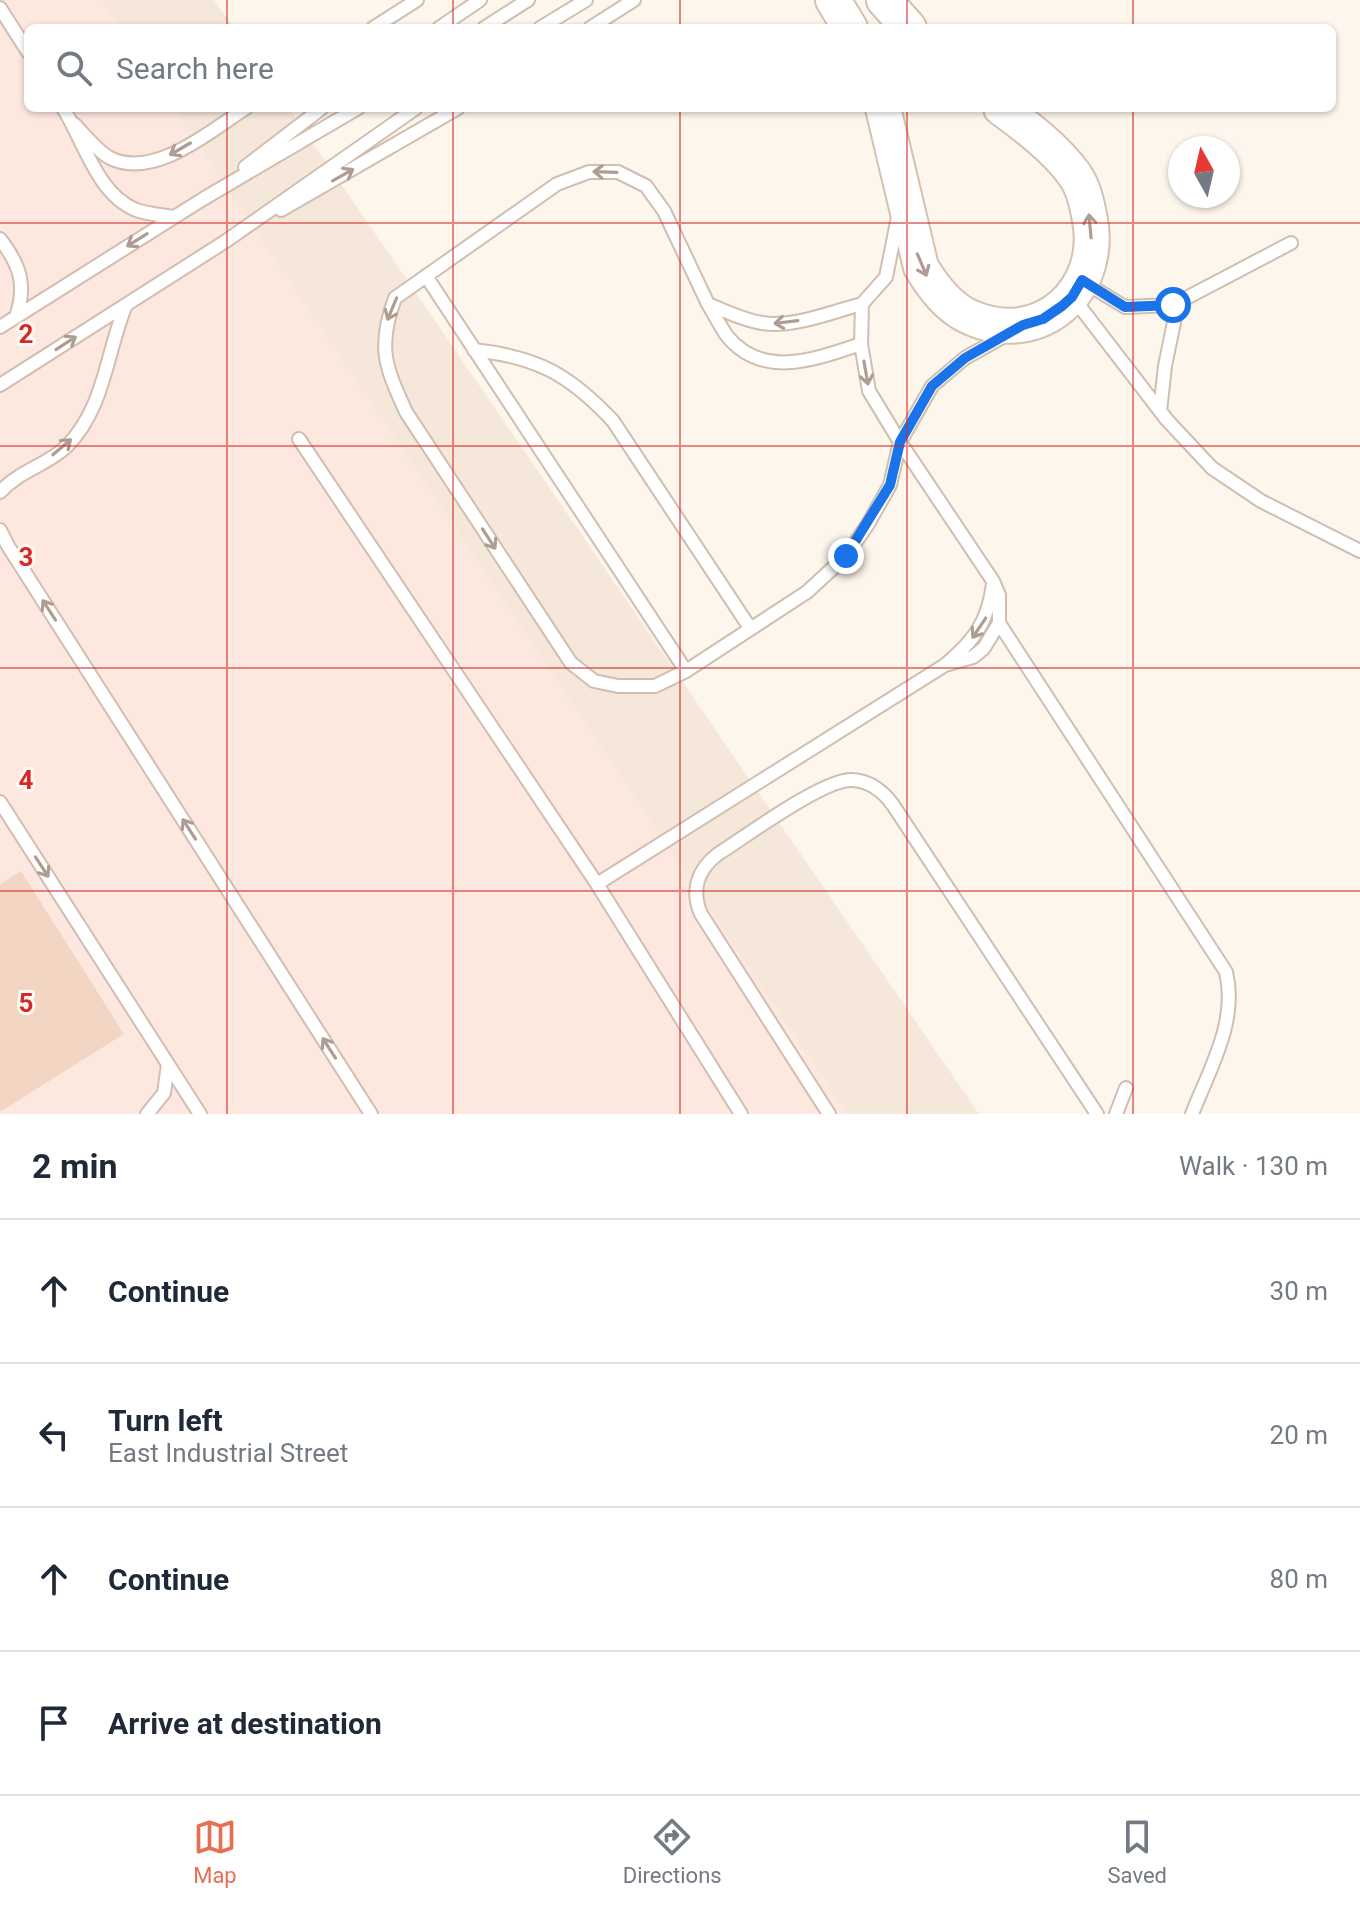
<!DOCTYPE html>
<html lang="en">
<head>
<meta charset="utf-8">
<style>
  body { margin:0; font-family:Roboto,sans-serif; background:#f6f6f7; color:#1f2937 }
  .compass { position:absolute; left:1168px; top:136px; width:72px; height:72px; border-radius:50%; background:#fff; box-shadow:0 2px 6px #0004; rotate:352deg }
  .stop { position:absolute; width:24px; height:24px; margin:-18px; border:6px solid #1a73e8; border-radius:50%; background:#fff }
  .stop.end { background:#1a73e8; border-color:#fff; box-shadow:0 2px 8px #0008 }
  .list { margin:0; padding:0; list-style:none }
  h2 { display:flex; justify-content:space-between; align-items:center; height:104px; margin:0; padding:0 32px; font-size:34px }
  h2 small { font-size:26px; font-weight:400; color:#747a83 }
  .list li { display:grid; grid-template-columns:52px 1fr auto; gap:24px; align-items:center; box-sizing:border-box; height:144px; padding:0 32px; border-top:2px solid #e0e1e3 }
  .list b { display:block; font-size:30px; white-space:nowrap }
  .list p { margin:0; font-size:26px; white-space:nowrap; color:#747a83 }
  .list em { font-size:26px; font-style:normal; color:#747a83 }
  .icon { flex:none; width:44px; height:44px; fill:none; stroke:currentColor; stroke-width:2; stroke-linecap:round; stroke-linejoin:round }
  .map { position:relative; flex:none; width:1360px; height:1114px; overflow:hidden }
  .search { position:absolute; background:#fff; box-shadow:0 2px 6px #0004; left:24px; right:24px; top:24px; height:88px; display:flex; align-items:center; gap:20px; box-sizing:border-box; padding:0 28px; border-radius:12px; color:#747a83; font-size:30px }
  .sheet { height:680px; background:#fff }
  nav { display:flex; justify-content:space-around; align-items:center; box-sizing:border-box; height:112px; border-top:2px solid #e0e1e3; background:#fff; font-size:22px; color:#747a83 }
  nav a { display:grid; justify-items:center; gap:4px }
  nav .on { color:#e76f51 }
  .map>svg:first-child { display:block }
  .residential { fill:#f5e8da }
  .commercial { fill:#fde8e0 }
  .building { fill:#f3d5c3 }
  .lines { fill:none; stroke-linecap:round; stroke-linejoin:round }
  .service-casing { stroke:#d1beb0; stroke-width:16 }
  .secondary-casing { stroke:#d6c0b0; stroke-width:38 }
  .service { stroke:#fff; stroke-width:12 }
  .secondary { stroke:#fff; stroke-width:34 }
  .oneway { stroke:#af9d94 }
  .route { stroke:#1a73e8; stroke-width:10 }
  .grid { fill:none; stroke:#d62828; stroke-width:2; stroke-opacity:0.55 }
  .grid-label { font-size:26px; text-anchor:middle; font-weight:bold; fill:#d62828; stroke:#fffaf3; stroke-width:6; stroke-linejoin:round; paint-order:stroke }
</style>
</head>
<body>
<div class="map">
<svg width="1360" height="1114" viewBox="0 0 1360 1114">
  <rect width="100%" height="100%" fill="#fdf6ec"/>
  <path class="residential" d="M0 0H214L234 28H28V108H289L979 1114H0Z"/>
  <path class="commercial" d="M0 0H101L120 28H28V108H174L847 1114H0Z"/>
  <path class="building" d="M21 871 124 1034 0 1112V884Z"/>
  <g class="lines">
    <defs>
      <path id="service" d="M0 8 28 52
        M373 28 417 0
        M439 28 480 0
        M484 28 528 0
        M540 28 586 0
        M590 28 634 0
        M63 108C84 141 97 194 136 210 147 214 162 215 174 217
        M74 124C85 135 97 151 110 158 154 180 210 131 246 108
        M245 167 322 108
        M281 210 458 108
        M898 217 886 277 862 304 861 344 869 391 900 442 993 581 999 595V623L984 648 973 657 945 665
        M0 239C20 265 27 285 16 317
        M426 276 686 671
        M1084 282 1125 307 1173 305 1291 243
        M1074 299 1167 420 1212 468 1261 501 1360 551
        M708 304C714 314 720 326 727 336 763 380 816 359 861 344
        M862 304C831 312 794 328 762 323 743 320 725 311 708 304L664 211 646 186 618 172H589L557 184 395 298C377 347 385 366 406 412L571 663 594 681 618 686H655L686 671 807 592 846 556 868 524 890 485 900 442 932 386 965 358 1006 335
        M0 327 203 199 358 108
        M474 350C537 357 569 374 613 421L750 628
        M0 385 226 241 416 108
        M1160 411 1165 366 1178 303
        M299 439 597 884 741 1114
        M0 492C19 471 47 465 66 447 105 408 106 353 126 305
        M0 530 8 546 371 1114
        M999 623 1226 972C1238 1021 1210 1068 1192 1114
        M0 802 200 1114
        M597 884 945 665C974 641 988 622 993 584
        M147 1114 164 1093 168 1064
        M829 1114 701 914C691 891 697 870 718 854 745 837 823 779 852 780 870 781 883 791 893 805L1097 1114
        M1116 1114 1126 1088"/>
      <path id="secondary" d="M833 0 850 28
        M884 0 909 28
        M883 108 921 267C933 287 949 309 972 318 1040 347 1103 291 1090 220 1087 204 1084 188 1074 174 1055 148 1027 127 1001 108"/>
    </defs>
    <use href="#service" class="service-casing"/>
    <use href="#secondary" class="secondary-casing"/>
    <use href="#service" class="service"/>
    <use href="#secondary" class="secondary"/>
  </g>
  <defs><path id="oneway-shaft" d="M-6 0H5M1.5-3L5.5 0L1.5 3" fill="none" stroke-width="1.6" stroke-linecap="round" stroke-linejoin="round" transform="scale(2)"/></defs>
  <g class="oneway">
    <use href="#oneway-shaft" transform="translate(180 149) rotate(150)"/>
    <use href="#oneway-shaft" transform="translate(605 172) rotate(-178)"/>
    <use href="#oneway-shaft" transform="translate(343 175) rotate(-29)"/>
    <use href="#oneway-shaft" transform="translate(1090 226) rotate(-95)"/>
    <use href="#oneway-shaft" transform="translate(137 240) rotate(148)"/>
    <use href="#oneway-shaft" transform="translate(922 265) rotate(67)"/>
    <use href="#oneway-shaft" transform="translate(392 309) rotate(113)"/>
    <use href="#oneway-shaft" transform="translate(786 322) rotate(173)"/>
    <use href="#oneway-shaft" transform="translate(66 343) rotate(-33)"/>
    <use href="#oneway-shaft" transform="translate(866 373) rotate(80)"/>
    <use href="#oneway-shaft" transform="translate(62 447) rotate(-40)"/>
    <use href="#oneway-shaft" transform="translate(489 539) rotate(57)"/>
    <use href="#oneway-shaft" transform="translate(49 610) rotate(-123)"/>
    <use href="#oneway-shaft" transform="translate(979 628) rotate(124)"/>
    <use href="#oneway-shaft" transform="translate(189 829) rotate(-123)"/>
    <use href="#oneway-shaft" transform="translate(42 867) rotate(57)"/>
    <use href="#oneway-shaft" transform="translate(329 1048) rotate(-123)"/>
  </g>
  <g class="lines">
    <path class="route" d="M846 556 890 485 900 442 932 386 965 358 1023 325 1043 319 1062 306 1072 297 1082 280 1125 307 1173 305"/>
  </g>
  <path class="grid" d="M227 0V28M453 0V28M680 0V28M907 0V28M1133 0V28M227 108V1114M453 108V1114M680 108V1114M907 108V1114M1133 108V1114M0 223H1360M0 446H1360M0 668H1360M0 891H1360"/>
  <g class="grid-label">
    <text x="26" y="343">2</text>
    <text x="26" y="566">3</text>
    <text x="26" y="789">4</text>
    <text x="26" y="1012">5</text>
  </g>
</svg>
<svg class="compass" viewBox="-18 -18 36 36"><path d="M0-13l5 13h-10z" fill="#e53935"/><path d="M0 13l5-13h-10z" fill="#747a83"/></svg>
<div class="stop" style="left:1173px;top:305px"></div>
<div class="stop end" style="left:846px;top:556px"></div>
<div class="search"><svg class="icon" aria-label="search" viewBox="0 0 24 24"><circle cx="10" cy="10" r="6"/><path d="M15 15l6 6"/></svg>Search here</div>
</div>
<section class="sheet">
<h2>2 min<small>Walk · 130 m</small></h2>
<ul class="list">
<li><svg class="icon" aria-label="ahead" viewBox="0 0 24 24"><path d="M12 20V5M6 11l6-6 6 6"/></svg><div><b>Continue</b></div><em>30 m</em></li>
<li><svg class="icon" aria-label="left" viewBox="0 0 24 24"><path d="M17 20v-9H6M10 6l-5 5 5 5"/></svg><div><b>Turn left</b><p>East Industrial Street</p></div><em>20 m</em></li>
<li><svg class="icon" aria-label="ahead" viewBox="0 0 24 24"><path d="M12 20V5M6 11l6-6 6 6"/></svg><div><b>Continue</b></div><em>80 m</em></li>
<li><svg class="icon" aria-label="arrive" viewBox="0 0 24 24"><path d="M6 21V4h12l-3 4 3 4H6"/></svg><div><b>Arrive at destination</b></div></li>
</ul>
</section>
<nav>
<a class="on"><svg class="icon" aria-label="map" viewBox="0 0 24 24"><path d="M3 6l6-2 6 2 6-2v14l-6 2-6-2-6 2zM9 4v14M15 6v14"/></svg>Map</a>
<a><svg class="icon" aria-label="directions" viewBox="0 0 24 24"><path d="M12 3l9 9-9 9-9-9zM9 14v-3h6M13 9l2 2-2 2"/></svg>Directions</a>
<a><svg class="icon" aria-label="saved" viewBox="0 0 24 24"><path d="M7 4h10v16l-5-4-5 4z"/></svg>Saved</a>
</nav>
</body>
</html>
